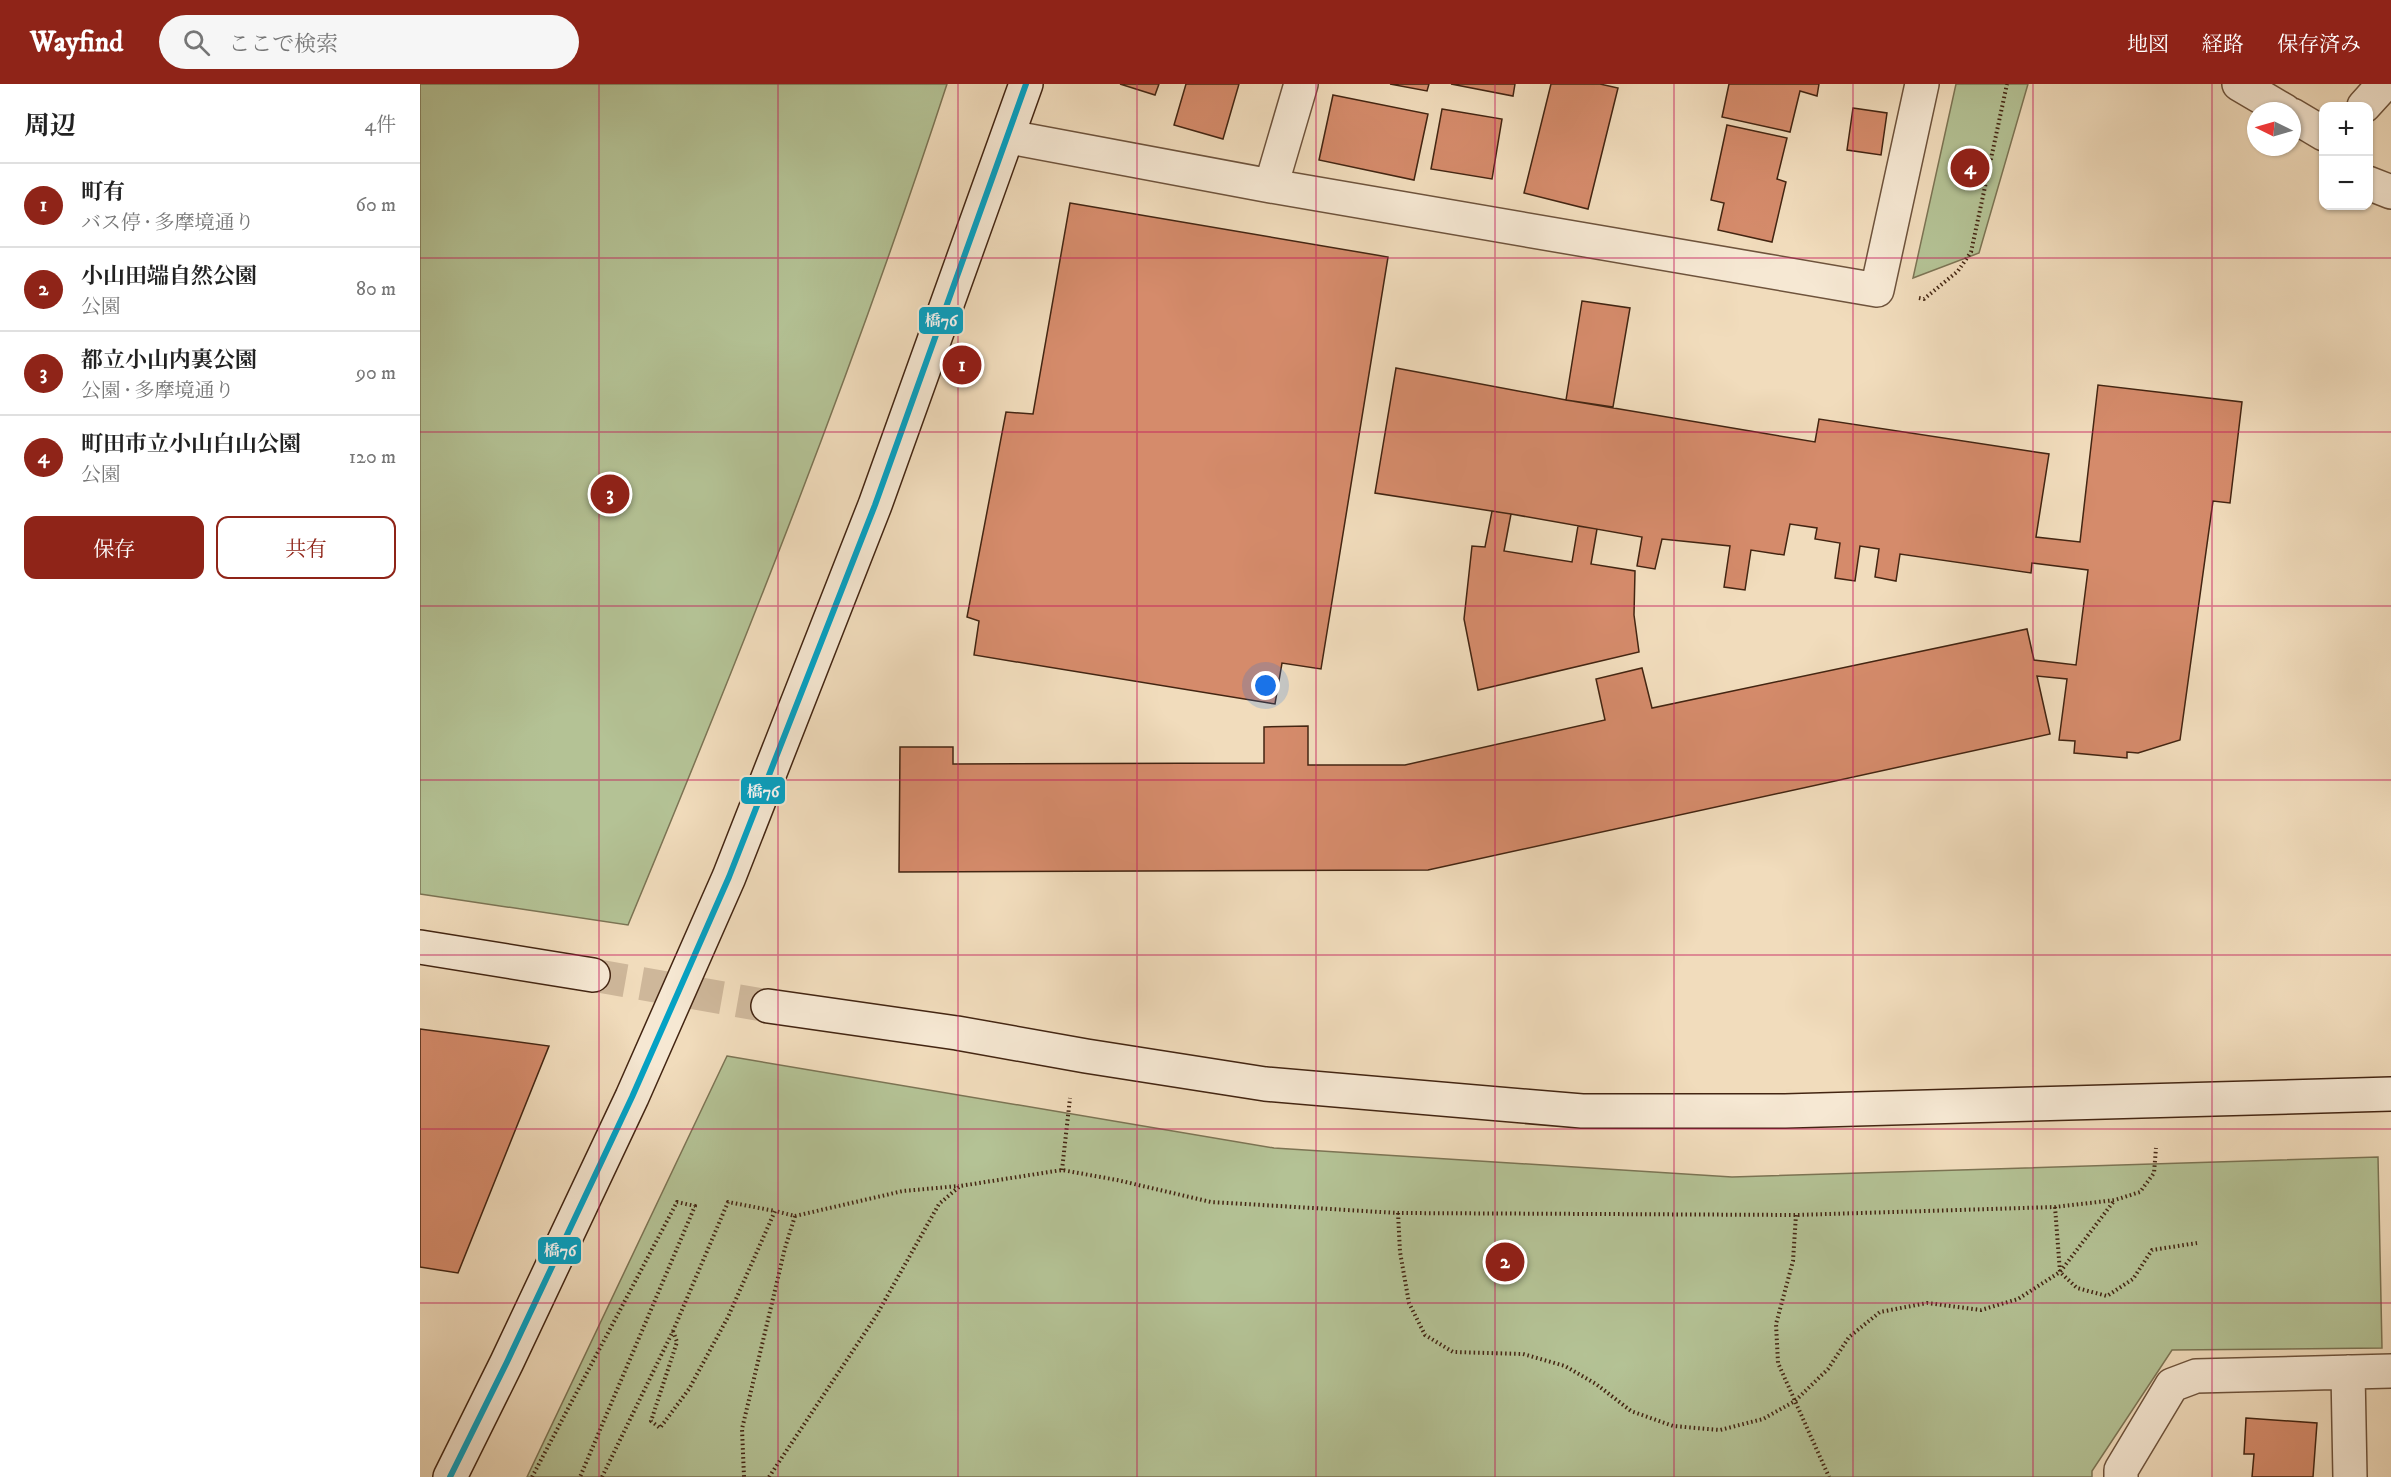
<!DOCTYPE html>
<html lang="ja">
<head>
<meta charset="utf-8">
<style>
  body { margin:0; font-family:"IM FELL DW Pica","Noto Serif JP",serif; background:#f6f6f6; color:#222 }
  .controls { position:absolute; right:18px; top:18px; display:grid; overflow:hidden; border-radius:12px; box-shadow:0 2px 4px #0004 }
  .controls button { width:54px; height:54px; display:grid; place-items:center; padding:0; border:0; border-bottom:2px solid #e0e0e0; background:#fff; color:#222; font:30px sans-serif }
  .compass { position:absolute; left:1827px; top:18px; width:54px; height:54px; border-radius:50%; background:#fff; box-shadow:0 2px 4px #0004; rotate:275deg }
  .you { position:absolute; left:846px; top:602px; width:21px; height:21px; margin:-15px; border:4px solid #fff; border-radius:50%; background:#1a73e8; box-shadow:0 0 0 9px #1a73e833 }
  .badge { display:grid; place-items:center; width:39px; height:39px; border-radius:50%; background:#8f2418; color:#fff; font-size:20px; font-weight:700 }
  .pin { position:absolute; translate:-50% -50%; border:3px solid #fff; box-shadow:0 2px 6px #0006 }
  .list { margin:0; padding:0; list-style:none }
  h2 { display:flex; justify-content:space-between; align-items:center; height:78px; margin:0; padding:0 24px; font-size:26px }
  h2 small { font-size:20px; font-weight:400; color:#767676 }
  .list li { display:grid; grid-template-columns:39px 1fr auto; gap:18px; align-items:center; box-sizing:border-box; height:84px; padding:0 24px; border-top:2px solid #e0e0e0 }
  .list b { display:block; font-size:22px; white-space:nowrap }
  .list p { margin:0; font-size:20px; white-space:nowrap; color:#767676 }
  .list em { font-size:20px; font-style:normal; color:#767676 }
  .actions { display:flex; gap:12px; padding:18px 24px }
  .actions a { flex:1; padding:14px 0; border:2px solid #8f2418; border-radius:12px; text-align:center; font-size:21px; color:#8f2418 }
  .actions .main { background:#8f2418; color:#fff }
  .icon { flex:none; width:33px; height:33px; fill:none; stroke:currentColor; stroke-width:2; stroke-linecap:round; stroke-linejoin:round }
  .map { position:relative; flex:none; width:1971px; height:1393px; overflow:hidden }
  header { display:flex; align-items:center; gap:36px; box-sizing:border-box; height:84px; padding:0 30px; background:#8f2418; color:#fff }
  header strong { font-size:28px }
  nav { display:flex; gap:33px; margin-inline-start:auto; font-size:21px }
  .search { width:420px; height:54px; background:#f6f6f6; display:flex; align-items:center; gap:15px; box-sizing:border-box; padding:0 21px; border-radius:33px; color:#767676; font-size:22px }
  main { display:flex }
  aside { flex:1; background:#fff }
  .map>svg:first-child { display:block }
  .green { fill:#b4c295; stroke:#7c7454; stroke-width:1.5 }
  .building { fill:#d58b6b; stroke:#432512; stroke-width:1.5 }
  .lines { fill:none; stroke-linecap:round; stroke-linejoin:round }
  .secondary-tunnel { stroke:#ceb79a; stroke-width:33; stroke-dasharray:33 16; stroke-linecap:butt }
  .street-casing { stroke:#6e533c; stroke-width:36 }
  .secondary-casing { stroke:#432512; stroke-width:36 }
  .path { stroke:#432512; stroke-width:4; stroke-dasharray:1.5 3; stroke-linecap:butt }
  .street { stroke:#f6e8d3; stroke-width:33 }
  .secondary { stroke:#f6e8d3; stroke-width:33 }
  .bus-1-casing { stroke:#f6e8d3; stroke-width:10 }
  .bus-1 { stroke:#03a2c5; stroke-width:6 }
  .grid { fill:none; stroke:#c2185b; stroke-width:1.5; stroke-opacity:0.55 }
  .line-badge { stroke:#f6e8d3; stroke-width:2 }
  .badge-label { font-size:16px; text-anchor:middle; font-weight:bold; fill:#fff }
</style>
</head>
<body>
<header>
<strong>Wayfind</strong>
<div class="search"><svg class="icon" aria-label="search" viewBox="0 0 24 24"><circle cx="10" cy="10" r="6"/><path d="M15 15l6 6"/></svg>ここで検索</div>
<nav><a>地図</a><a>経路</a><a>保存済み</a></nav>
</header>
<main>
<aside>
<h2>周辺<small>4件</small></h2>
<ul class="list">
<li><span class="badge">1</span><div><b>町有</b><p>バス停 · 多摩境通り</p></div><em>60 m</em></li>
<li><span class="badge">2</span><div><b>小山田端自然公園</b><p>公園</p></div><em>80 m</em></li>
<li><span class="badge">3</span><div><b>都立小山内裏公園</b><p>公園 · 多摩境通り</p></div><em>90 m</em></li>
<li><span class="badge">4</span><div><b>町田市立小山白山公園</b><p>公園</p></div><em>120 m</em></li>
</ul>
<div class="actions"><a class="main">保存</a><a>共有</a></div>
</aside>
<div class="map">
<svg width="1971" height="1393" viewBox="0 0 1971 1393">
  <rect width="100%" height="100%" fill="#f1dcbc"/>
  <filter id="stains"><feTurbulence type="fractalNoise" baseFrequency=".00333" numOctaves="4"/><feColorMatrix values="0 0 0 0 .2 0 0 0 0 .09 0 0 0 0 .02 0 0 0 .5 -.17"/></filter>
  <radialGradient id="worn" r=".72"><stop offset=".6" stop-color="#630" stop-opacity="0"/><stop offset="1" stop-color="#630" stop-opacity=".3"/></radialGradient>
  <path class="green" d="M0 0H527C434 285 323 564 208 841L0 810Z
    M1536 0H1608L1559 169 1493 194Z
    M307 972 854 1064 1312 1093 1958 1073 1962 1264 1752 1266 1672 1387V1393H107Z"/>
  <path class="building" d="M700 0H739L735 11Z
    M766 0H819L803 55 754 41Z
    M970 0H1009L1007 7Z
    M1031 0H1095L1093 12Z
    M1131 0H1180L1198 4 1168 125 1104 109Z
    M1309 0H1399L1397 12 1380 7 1370 48 1302 33Z
    M913 11 1008 30 994 96 899 76Z
    M1433 24 1467 29 1461 71 1427 66Z
    M1022 25 1082 35 1072 95 1011 85Z
    M1307 41 1367 54 1357 95 1366 98 1352 158 1298 146 1304 119 1291 116Z
    M650 119 968 173 901 585 862 579 855 620 554 571 559 537 547 533 586 328 613 330Z
    M1162 217 1210 224 1193 323 1146 316Z
    M976 284 1146 316 1395 358 1399 335 1629 370 1616 453 1660 458 1678 301 1822 318 1810 419 1793 417 1760 656 1718 669 1707 668V674L1654 669 1655 657 1639 656 1647 595 1617 592 1630 650 1008 786 479 788 480 663H533V680L844 679V643L888 642V681H985L1185 636 1176 595 1222 584 1232 624 1607 545 1614 576 1656 581 1668 486 1612 479 1611 489 1480 470 1476 497 1455 493 1459 465 1440 462 1435 497 1415 494 1420 459 1395 455 1397 444 1370 440 1364 471 1331 466 1325 506 1304 503 1310 462 1242 455 1235 485 1217 482 1222 453 1091 430 955 409Z
    M1072 427 1091 430 1084 467 1152 478 1158 442 1177 445 1171 480 1215 487 1214 531 1219 568 1058 606 1044 535 1052 462 1065 463Z
    M0 945 129 962 38 1189 0 1183Z
    M1826 1334 1897 1339 1893 1393H1832L1834 1370H1824Z"/>
  <g class="lines">
    <path class="secondary-tunnel" d="M173 891 348 922"/>
    <defs>
      <path id="street" d="M1819 0 1865 27
        M1944 22 1964 0
        M1872 31 1904 50
        M589 53 851 102 1457 206 1502 0
        M1948 99 1971 108
        M851 102 881 0
        M1928 1288 1930 1393
        M1701 1393V1386L1752 1301 1776 1292 1971 1287"/>
      <path id="secondary" d="M0 863 173 891
        M348 922 537 949 666 972 845 1000 1162 1027H1365L1971 1010
        M30 1393 87 1278 212 1013 309 793 455 421 606 0"/>
    </defs>
    <use href="#street" class="street-casing"/>
    <use href="#secondary" class="secondary-casing"/>
    <path class="path" d="M1499 214 1504 215 1538 187 1551 168 1587 0
      M642 1086 650 1014
      M1635 1123 1640 1188 1657 1204 1687 1212 1713 1195 1732 1166 1777 1159
      M978 1129 980 1168 989 1219 1005 1251 1033 1268 1103 1270 1145 1282 1176 1300 1211 1327 1253 1342 1300 1346 1343 1335 1375 1317 1408 1285 1429 1253 1460 1228 1507 1219 1561 1226 1598 1215 1640 1188 1694 1117
      M1376 1131 1373 1177 1356 1240 1358 1279 1409 1393
      M375 1132 483 1107 539 1102
      M253 1247 257 1258 231 1337 240 1344 269 1305 308 1233 355 1127 375 1132 365 1164 322 1345 324 1393
      M112 1393 257 1118 275 1122 160 1393
      M182 1393 253 1247 308 1118 355 1127
      M349 1393 456 1232 519 1120 540 1102 642 1086 697 1096 791 1118 978 1129 1376 1131 1635 1123 1695 1116 1720 1108 1734 1089 1736 1064"/>
    <use href="#street" class="street"/>
    <use href="#secondary" class="secondary"/>
    <defs>
      <path id="bus-1" d="M30 1393 87 1278 212 1013 309 793 455 421 606 0"/>
    </defs>
    <use href="#bus-1" class="bus-1-casing"/>
    <use href="#bus-1" class="bus-1"/>
  </g>
  <path class="grid" d="M179 0V1393M358 0V1393M538 0V1393M717 0V1393M896 0V1393M1075 0V1393M1254 0V1393M1433 0V1393M1613 0V1393M1792 0V1393M0 174H1971M0 348H1971M0 522H1971M0 696H1971M0 871H1971M0 1045H1971M0 1219H1971"/>
  <g class="line-badge">
    <rect x="498" y="222" width="46" height="29" rx="6" fill="#03a2c5"/>
    <rect x="320" y="692" width="46" height="29" rx="6" fill="#03a2c5"/>
    <rect x="117" y="1152" width="45" height="29" rx="6" fill="#03a2c5"/>
  </g>
  <g class="badge-label">
    <text x="521" y="242">橋76</text>
    <text x="343" y="713">橋76</text>
    <text x="140" y="1172">橋76</text>
  </g>
  <rect width="100%" height="100%" filter="url(#stains)"/>
  <rect width="100%" height="100%" fill="url(#worn)"/>
</svg>
<div class="controls">
<button>+</button>
<button>−</button>
</div>
<svg class="compass" viewBox="-18 -18 36 36"><path d="M0-13l5 13h-10z" fill="#e53935"/><path d="M0 13l5-13h-10z" fill="#767676"/></svg>
<div class="you"></div>
<div class="pin badge" style="left:542px;top:281px">1</div>
<div class="pin badge" style="left:1085px;top:1178px">2</div>
<div class="pin badge" style="left:190px;top:410px">3</div>
<div class="pin badge" style="left:1550px;top:84px">4</div>
</div>
</main>
</body>
</html>
